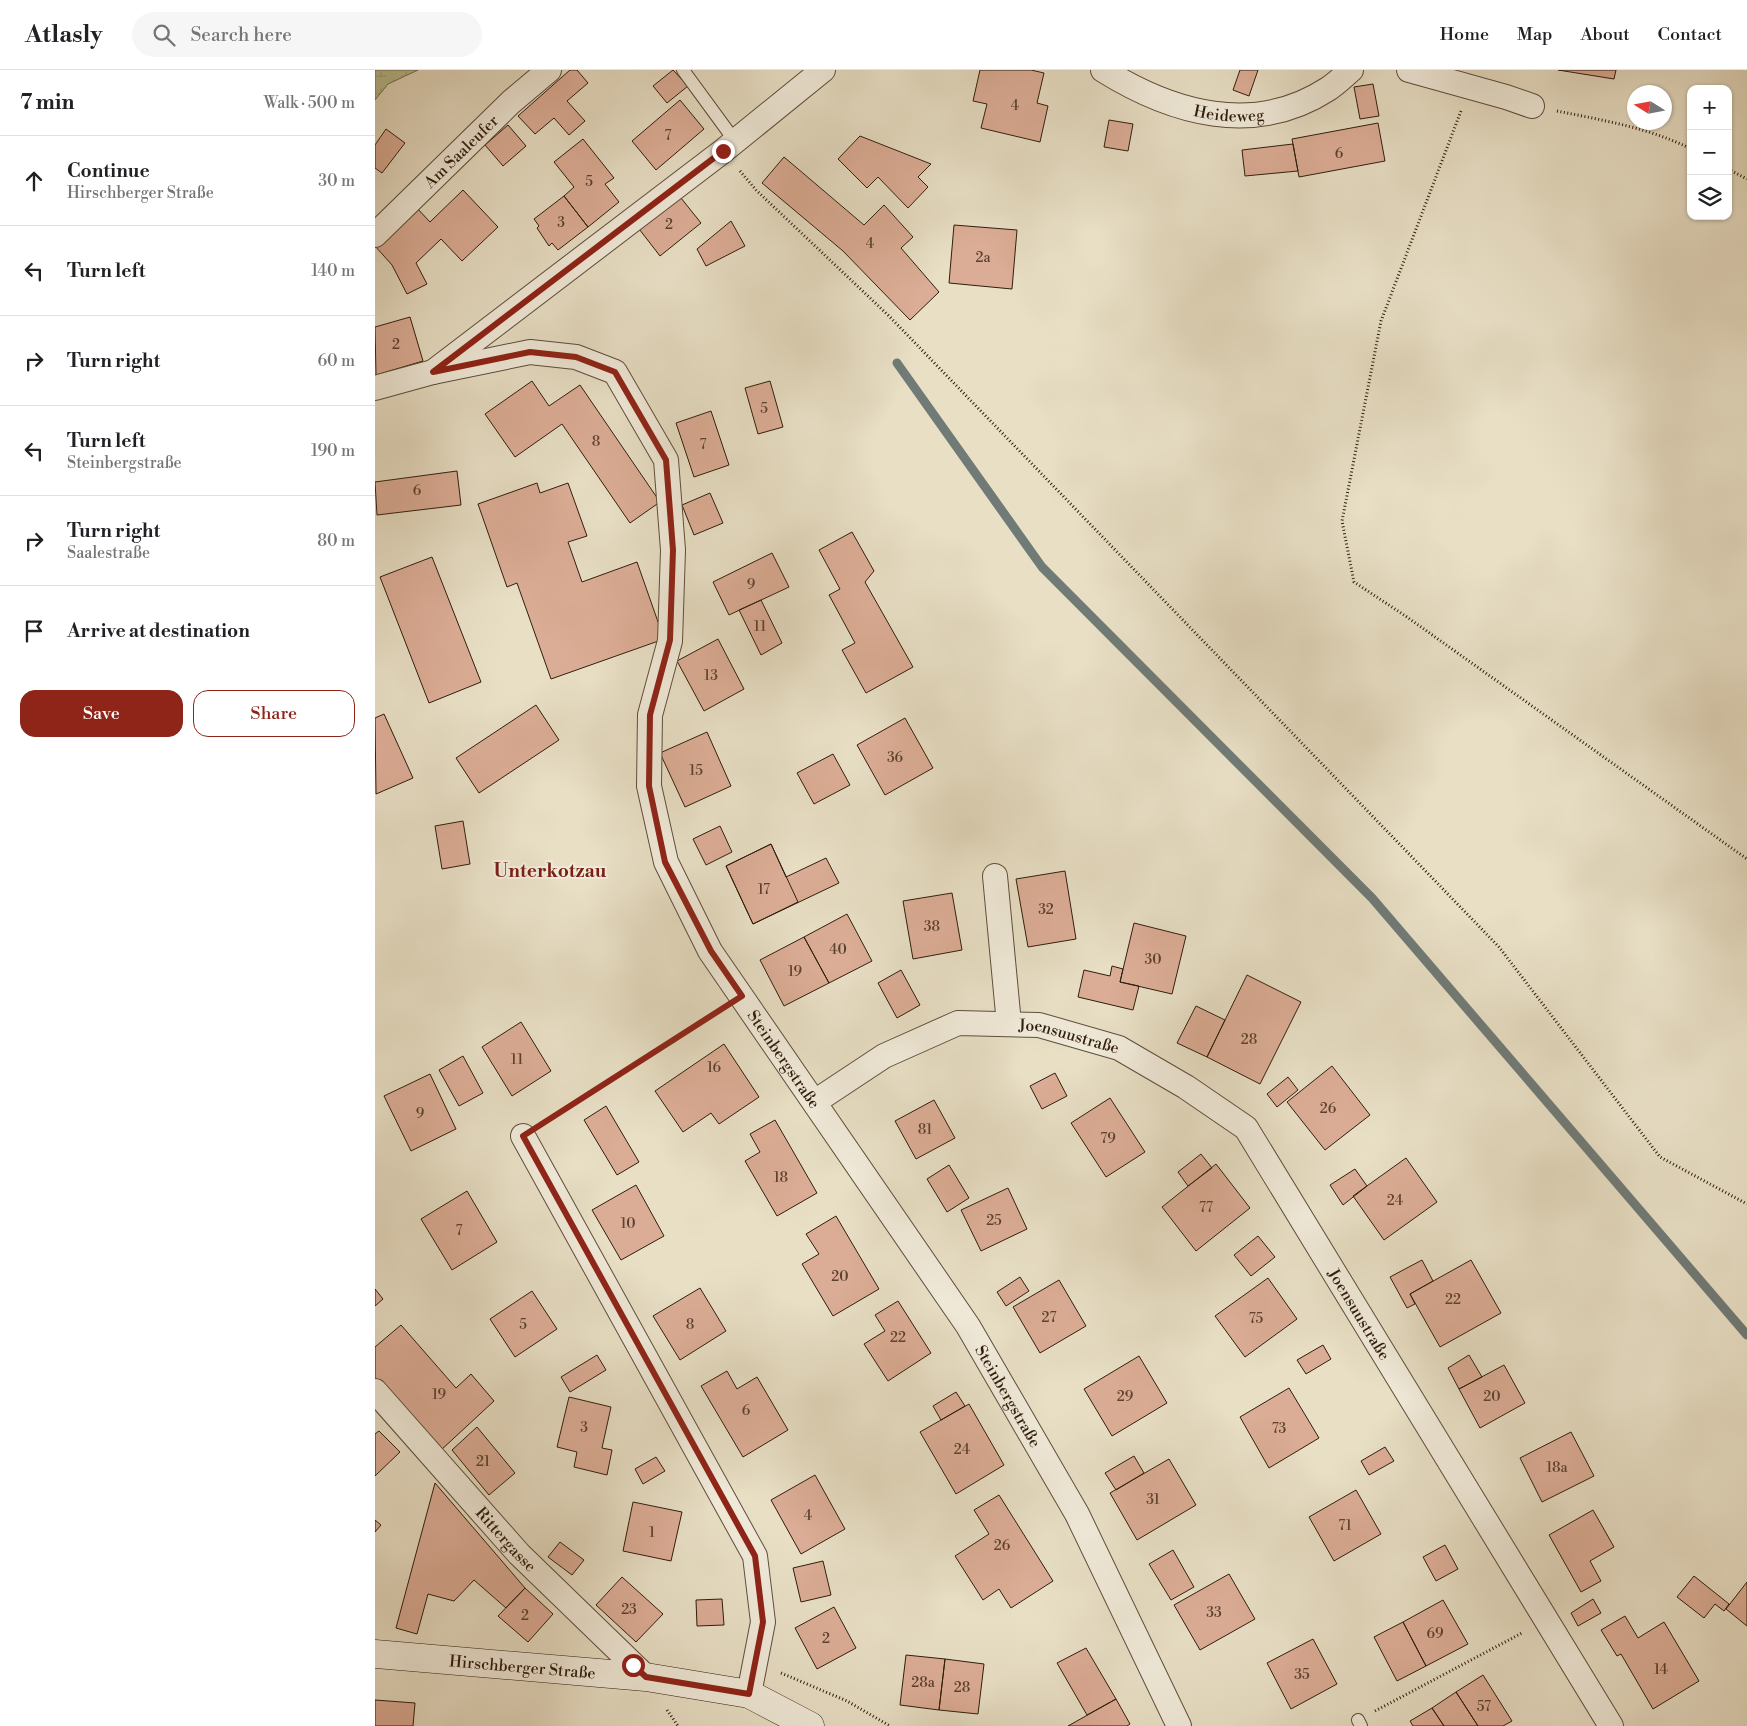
<!DOCTYPE html>
<html lang="en">
<head>
<meta charset="utf-8">
<style>
  body { margin:0; font-family:"Libre Bodoni",serif; background:#f6f6f6; color:#202124 }
  .controls { position:absolute; right:15px; top:15px; display:grid; overflow:hidden; border-radius:10px; box-shadow:0 1px 4px #0004 }
  .controls button { width:45px; height:45px; display:grid; place-items:center; padding:0; border:0; border-bottom:1px solid #e0e0e0; background:#fff; color:#202124; font:25px sans-serif }
  .compass { position:absolute; left:1252px; top:15px; width:45px; height:45px; border-radius:50%; background:#fff; box-shadow:0 1px 4px #0004; rotate:281deg }
  .stop { position:absolute; width:15px; height:15px; margin:-11px; border:4px solid #8f2418; border-radius:50%; background:#fff }
  .stop.end { background:#8f2418; border-color:#fff; box-shadow:0 1px 5px #0008 }
  .list { margin:0; padding:0; list-style:none }
  h2 { display:flex; justify-content:space-between; align-items:center; height:65px; margin:0; padding:0 20px; font-size:21px }
  h2 small { font-size:16px; font-weight:400; color:#757577 }
  .list li { display:grid; grid-template-columns:32px 1fr auto; gap:15px; align-items:center; box-sizing:border-box; height:90px; padding:0 20px; border-top:1px solid #e0e0e0 }
  .list b { display:block; font-size:19px; white-space:nowrap }
  .list p { margin:0; font-size:16px; white-space:nowrap; color:#757577 }
  .list em { font-size:16px; font-style:normal; color:#757577 }
  .actions { display:flex; gap:10px; padding:15px 20px }
  .actions a { flex:1; padding:11px 0; border:1px solid #8f2418; border-radius:15px; text-align:center; font-size:18px; color:#8f2418 }
  .actions .main { background:#8f2418; color:#fff }
  .icon { flex:none; width:28px; height:28px; fill:none; stroke:currentColor; stroke-width:2; stroke-linecap:round; stroke-linejoin:round }
  .map { position:relative; flex:none; width:1372px; height:1656px; overflow:hidden }
  header { display:flex; align-items:center; gap:30px; box-sizing:border-box; height:70px; padding:0 25px; background:#fff; border-bottom:1px solid #e0e0e0 }
  header strong { font-size:24px }
  nav { display:flex; gap:28px; margin-inline-start:auto; font-size:18px }
  .search { width:350px; height:45px; background:#f6f6f6; display:flex; align-items:center; gap:12px; box-sizing:border-box; padding:0 18px; border-radius:28px; color:#757577; font-size:19px }
  main { display:flex }
  aside { flex:1; background:#fff }
  .map>svg:first-child { display:block }
  .wetland { fill:url(#wetland-marsh); stroke:#756e4f }
  .lines { fill:none; stroke-linecap:round; stroke-linejoin:round }
  .stream { stroke:#707b77; stroke-width:9 }
  .building { fill:#dcad96; stroke:#301d0d }
  .service-casing { stroke:#5e4e3b; stroke-width:14 }
  .minor-casing { stroke:#5e4e3b; stroke-width:26 }
  .secondary-casing { stroke:#301d0d; stroke-width:29 }
  .path { stroke:#301d0d; stroke-width:3; stroke-dasharray:1 2.5; stroke-linecap:butt }
  .service { stroke:#f0ead9; stroke-width:12 }
  .minor { stroke:#f0ead9; stroke-width:24 }
  .secondary { stroke:#f0ead9; stroke-width:28 }
  .route { stroke:#8f2418; stroke-width:6 }
  .labels { text-anchor:middle; stroke-width:4; stroke-linejoin:round; paint-order:stroke }
  .number-label { font-size:14px; fill:#5b412f }
  .street-label { font-size:16px; fill:#301d0d; stroke:#f0ead9 }
  .quarter-label { font-size:19px; font-weight:bold; fill:#7a1f14; stroke:#f0ead9 }
</style>
</head>
<body>
<header>
<strong>Atlasly</strong>
<div class="search"><svg class="icon" aria-label="search" viewBox="0 0 24 24"><circle cx="10" cy="10" r="6"/><path d="M15 15l6 6"/></svg>Search here</div>
<nav><a>Home</a><a>Map</a><a>About</a><a>Contact</a></nav>
</header>
<main>
<aside>
<h2>7 min<small>Walk · 500 m</small></h2>
<ul class="list">
<li><svg class="icon" aria-label="ahead" viewBox="0 0 24 24"><path d="M12 20V5M6 11l6-6 6 6"/></svg><div><b>Continue</b><p>Hirschberger Straße</p></div><em>30 m</em></li>
<li><svg class="icon" aria-label="left" viewBox="0 0 24 24"><path d="M17 20v-9H6M10 6l-5 5 5 5"/></svg><div><b>Turn left</b></div><em>140 m</em></li>
<li><svg class="icon" aria-label="right" viewBox="0 0 24 24"><path d="M7 20v-9h11M14 6l5 5-5 5"/></svg><div><b>Turn right</b></div><em>60 m</em></li>
<li><svg class="icon" aria-label="left" viewBox="0 0 24 24"><path d="M17 20v-9H6M10 6l-5 5 5 5"/></svg><div><b>Turn left</b><p>Steinbergstraße</p></div><em>190 m</em></li>
<li><svg class="icon" aria-label="right" viewBox="0 0 24 24"><path d="M7 20v-9h11M14 6l5 5-5 5"/></svg><div><b>Turn right</b><p>Saalestraße</p></div><em>80 m</em></li>
<li><svg class="icon" aria-label="arrive" viewBox="0 0 24 24"><path d="M6 21V4h12l-3 4 3 4H6"/></svg><div><b>Arrive at destination</b></div></li>
</ul>
<div class="actions"><a class="main">Save</a><a>Share</a></div>
</aside>
<div class="map">
<svg width="1372" height="1656" viewBox="0 0 1372 1656">
  <defs>
    <pattern id="wetland-marsh" width="20" height="14" patternUnits="userSpaceOnUse" patternTransform="scale(1.25)"><rect width="20" height="14" fill="#bac091"/><path d="M1 5h8M5 5V1M11 12h8M15 12V8" fill="none" stroke="#a0a57c"/></pattern>
  </defs>
  <rect width="100%" height="100%" fill="#e8dfc5"/>
  <filter id="stains"><feTurbulence type="fractalNoise" baseFrequency=".004" numOctaves="4"/><feColorMatrix values="0 0 0 0 .2 0 0 0 0 .09 0 0 0 0 .02 0 0 0 .5 -.17"/></filter>
  <radialGradient id="worn" r=".72"><stop offset=".6" stop-color="#630" stop-opacity="0"/><stop offset="1" stop-color="#630" stop-opacity=".3"/></radialGradient>
  <path class="wetland" d="M0 0H43L13 14 0 30Z"/>
  <g class="lines">
    <path class="stream" d="M522 293 667 497 997 828 1372 1265"/>
  </g>
  <path class="building" d="M195 0H202L213 13 192 31 210 51 194 65 179 48 160 64 143 46Z
    M298 0 313 16 292 33 278 16Z
    M605 0H656L669 3 662 33 673 36 665 72 606 58 612 34 598 31Z
    M865 0H883L874 26 858 20Z
    M1183 0H1241L1239 9Z
    M998 14 1004 46 985 49 979 17Z
    M305 30 329 59 281 100 257 71Z
    M734 50 758 54 753 81 729 77Z
    M1003 53 1010 91 924 107 917 69Z
    M133 55 151 76 128 96 110 75Z
    M11 59 30 73 7 103 0 98V75Z
    M485 66 556 94 543 107 553 117 533 138 503 107 492 118 463 89Z
    M208 69 239 108 230 114 244 132 213 157 189 126 199 117 179 92Z
    M918 74 923 101 870 106 867 80Z
    M409 87 489 155 509 135 538 167 526 178 564 222 535 250 468 181 387 113Z
    M88 120 123 157 87 191 66 169 41 193 52 214 32 224 17 195 0 176 41 137 55 152Z
    M302 123 326 153 285 186 261 155Z
    M189 126 213 157 183 180 177 173 174 176 162 158 164 156 159 149Z
    M356 151 370 176 331 196 322 179Z
    M579 155 642 160 637 219 574 213Z
    M35 247 48 291 1 305 0 257Z
    M157 311 174 336 205 315 285 432 255 453 187 354 140 387 110 344Z
    M395 311 408 357 383 364 370 318Z
    M336 341 354 395 319 407 301 353Z
    M82 401 86 435 2 445 0 412Z
    M162 413 165 423 193 413 212 466 193 472 207 512 262 492 289 569 176 609 142 513 132 517 103 434Z
    M335 423 348 453 319 465 307 435Z
    M477 462 499 501 490 512 538 597 491 623 467 580 480 573 454 525 465 519 444 480Z
    M397 483 414 517 354 545 338 512Z
    M57 487 106 612 54 633 5 507Z
    M386 530 407 573 386 585 364 540Z
    M343 569 369 619 329 641 302 591Z
    M161 635 184 670 104 723 81 688Z
    M9 644 38 708 1 724 0 648Z
    M530 648 558 698 510 725 482 675Z
    M332 662 356 716 310 737 285 683Z
    M458 684 475 715 439 734 422 703Z
    M88 751 95 794 67 799 60 756Z
    M345 756 357 782 331 795 318 769Z
    M396 774 423 832 378 854 351 796Z
    M396 774 411 807 451 788 464 813 378 854 351 796Z
    M690 801 701 869 653 877 641 809Z
    M577 823 587 880 538 889 528 831Z
    M472 844 497 891 454 913 429 867Z
    M759 853 811 866 797 924 745 912Z
    M429 867 454 913 409 936 385 890Z
    M737 896 748 899 745 912 764 916 758 940 703 927 709 900 735 906Z
    M526 900 545 935 522 948 503 913Z
    M872 905 926 932 885 1014 832 987Z
    M821 936 850 950 832 987 802 973Z
    M146 952 176 1001 137 1026 107 977Z
    M349 974 384 1027 344 1054 336 1043 308 1062 280 1021Z
    M88 986 108 1023 84 1036 64 1000Z
    M957 996 995 1045 950 1080 912 1032Z
    M680 1003 692 1026 667 1039 655 1016Z
    M55 1004 81 1059 36 1081 9 1026Z
    M913 1007 923 1020 902 1037 892 1024Z
    M735 1028 770 1082 731 1107 696 1053Z
    M559 1030 580 1068 541 1089 520 1051Z
    M231 1036 264 1092 242 1105 209 1050Z
    M400 1050 442 1123 402 1146 370 1091 385 1082 375 1064Z
    M826 1084 837 1098 813 1116 803 1102Z
    M1031 1088 1062 1132 1009 1170 978 1126Z
    M841 1094 875 1138 821 1181 787 1137Z
    M574 1095 594 1128 572 1142 552 1109Z
    M980 1099 992 1116 968 1135 955 1115Z
    M261 1115 289 1166 246 1190 217 1140Z
    M633 1118 652 1159 606 1181 586 1140Z
    M92 1121 122 1172 77 1200 46 1149Z
    M461 1146 504 1219 458 1246 427 1194 444 1184 431 1164Z
    M883 1166 900 1187 876 1206 859 1185Z
    M1047 1190 1058 1211 1035 1224 1040 1234 1032 1238 1015 1207Z
    M1096 1190 1126 1243 1065 1277 1035 1224Z
    M645 1207 654 1221 631 1236 622 1222Z
    M893 1208 922 1249 870 1287 840 1246Z
    M684 1210 711 1256 665 1283 638 1237Z
    M325 1218 351 1261 305 1290 278 1246Z
    M0 1219 8 1229 0 1236Z
    M157 1221 182 1259 140 1287 115 1249Z
    M523 1231 556 1283 513 1311 489 1274 510 1261 500 1245Z
    M26 1255 81 1318 96 1304 119 1331 65 1381 0 1309V1277Z
    M948 1275 956 1289 931 1304 922 1290Z
    M222 1285 231 1300 195 1322 186 1307Z
    M1094 1285 1107 1307 1084 1319 1073 1298Z
    M764 1286 792 1333 737 1366 709 1319Z
    M1129 1295 1150 1333 1105 1358 1084 1319Z
    M352 1301 362 1319 382 1307 413 1360 368 1387 326 1316Z
    M914 1318 944 1368 894 1398 865 1347Z
    M581 1322 590 1336 566 1350 558 1336Z
    M194 1327 236 1337 227 1378 237 1380 232 1405 199 1397 202 1382 182 1377Z
    M594 1334 629 1395 581 1424 545 1362Z
    M102 1357 140 1403 114 1425 77 1380Z
    M4 1361 25 1382 0 1406V1364Z
    M1196 1362 1219 1406 1167 1432 1145 1388Z
    M1010 1377 1019 1391 994 1405 986 1391Z
    M759 1386 769 1403 741 1420 730 1403Z
    M281 1387 290 1401 268 1414 260 1399Z
    M794 1389 821 1435 762 1470 735 1423Z
    M440 1405 470 1459 426 1484 396 1430Z
    M60 1413 150 1518 131 1538 99 1510 79 1531 53 1524 42 1564 21 1558Z
    M981 1420 1006 1464 959 1491 934 1447Z
    M624 1425 678 1511 636 1538 624 1519 608 1530 580 1486 614 1464 599 1440Z
    M258 1432 307 1442 296 1491 248 1481Z
    M1218 1440 1239 1477 1215 1491 1226 1511 1206 1522 1174 1465Z
    M0 1450 6 1455 0 1462Z
    M185 1472 209 1490 197 1505 173 1487Z
    M1070 1475 1083 1499 1061 1511 1048 1487Z
    M798 1480 819 1517 796 1530 774 1494Z
    M448 1491 456 1525 426 1532 418 1498Z
    M854 1504 880 1549 825 1580 799 1535Z
    M1319 1506 1354 1534 1349 1541 1340 1534 1329 1548 1302 1527Z
    M247 1507 288 1544 261 1572 221 1535Z
    M1372 1512V1556L1351 1539Z
    M150 1518 178 1544 153 1572 123 1546Z
    M347 1529 349 1555 322 1556 321 1530Z
    M1218 1529 1226 1543 1203 1556 1196 1543Z
    M1068 1530 1093 1574 1051 1596 1028 1552Z
    M459 1537 481 1578 442 1599 420 1558Z
    M1250 1546 1263 1568 1289 1552 1324 1611 1278 1639 1246 1584 1242 1586 1226 1560Z
    M1028 1552 1051 1596 1022 1611 999 1567Z
    M938 1569 962 1614 916 1639 892 1593Z
    M711 1578 741 1629 712 1645 682 1593Z
    M531 1585 570 1589 564 1640 525 1635Z
    M570 1589 609 1594 603 1644 564 1640Z
    M1108 1605 1137 1651 1128 1656H1103L1081 1622Z
    M1081 1622 1103 1656H1069L1057 1638Z
    M741 1629 755 1654 752 1656H693Z
    M0 1630 40 1633 38 1656H0Z
    M1057 1638 1069 1656H1038L1035 1651Z"/>
  <g class="lines">
    <defs>
      <path id="service" d="M308 0 360 71
        M983 1650 986 1656"/>
      <g id="minor">
        <path id="s1" d="M728 0C797 43 879 67 953 19 961 14 969 6 976 0"/>
        <path d="M1034 0 1131 27 1157 36"/>
        <path id="s2" d="M0 165 136 32 174 0"/>
        <path id="s3" d="M58 302 155 282 201 287 240 302 291 390 298 480 295 571 275 645 274 716 291 792 335 881 593 1256 702 1444 804 1656"/>
        <path d="M0 318 58 302 348 81 448 0"/>
        <path d="M620 806 634 954"/>
        <path id="s4" d="M441 1031 509 986 583 953 664 955 744 978 811 1017 871 1058 1236 1656"/>
        <path d="M148 1066 380 1486 388 1552 374 1624"/>
        <path id="s5" d="M0 1321 144 1484 271 1607"/>
      </g>
      <g id="secondary">
        <path id="s6" d="M0 1584 271 1607 374 1624 435 1656"/>
      </g>
    </defs>
    <use href="#service" class="service-casing"/>
    <use href="#minor" class="minor-casing"/>
    <use href="#secondary" class="secondary-casing"/>
    <path class="path" d="M1086 41 1006 251 967 451 979 512 1032 547 1372 789
      M1182 41C1227 50 1275 58 1316 79
      M1353 99 1372 109
      M365 101 381 120 514 246 1124 877 1285 1087 1372 1134
      M170 1052 343 941
      M406 1603 472 1631 515 1656
      M292 1640 303 1656
      M1000 1641 1147 1563"/>
    <use href="#service" class="service"/>
    <use href="#minor" class="minor"/>
    <use href="#secondary" class="secondary"/>
  </g>
  <g class="lines">
    <path class="route" d="M258 1595 271 1607 374 1624 388 1552 380 1486 148 1066 367 926 336 881 290 792 274 716 275 645 295 570 298 480 291 390 240 302 201 287 155 282 58 302 348 81"/>
  </g>
  <g class="labels">
    <g class="number-label">
      <text x="640" y="40">4</text>
      <text x="293" y="70">7</text>
      <text x="964" y="88">6</text>
      <text x="214" y="116">5</text>
      <text x="186" y="157">3</text>
      <text x="294" y="159">2</text>
      <text x="495" y="178">4</text>
      <text x="608" y="192">2a</text>
      <text x="21" y="279">2</text>
      <text x="389" y="343">5</text>
      <text x="221" y="376">8</text>
      <text x="328" y="379">7</text>
      <text x="42" y="425">6</text>
      <text x="376" y="519">9</text>
      <text x="385" y="561">11</text>
      <text x="336" y="610">13</text>
      <text x="520" y="692">36</text>
      <text x="321" y="705">15</text>
      <text x="389" y="824">17</text>
      <text x="671" y="844">32</text>
      <text x="557" y="861">38</text>
      <text x="463" y="884">40</text>
      <text x="778" y="894">30</text>
      <text x="420" y="906">19</text>
      <text x="874" y="974">28</text>
      <text x="142" y="994">11</text>
      <text x="339" y="1002">16</text>
      <text x="953" y="1043">26</text>
      <text x="45" y="1048">9</text>
      <text x="550" y="1064">81</text>
      <text x="733" y="1073">79</text>
      <text x="406" y="1112">18</text>
      <text x="1020" y="1135">24</text>
      <text x="831" y="1142">77</text>
      <text x="619" y="1155">25</text>
      <text x="253" y="1158">10</text>
      <text x="84" y="1165">7</text>
      <text x="465" y="1211">20</text>
      <text x="1078" y="1234">22</text>
      <text x="674" y="1252">27</text>
      <text x="881" y="1253">75</text>
      <text x="148" y="1259">5</text>
      <text x="315" y="1259">8</text>
      <text x="523" y="1272">22</text>
      <text x="64" y="1329">19</text>
      <text x="750" y="1331">29</text>
      <text x="1117" y="1331">20</text>
      <text x="371" y="1345">6</text>
      <text x="209" y="1362">3</text>
      <text x="904" y="1363">73</text>
      <text x="587" y="1384">24</text>
      <text x="108" y="1396">21</text>
      <text x="1182" y="1402">18a</text>
      <text x="778" y="1434">31</text>
      <text x="433" y="1450">4</text>
      <text x="970" y="1460">71</text>
      <text x="277" y="1467">1</text>
      <text x="627" y="1480">26</text>
      <text x="254" y="1544">23</text>
      <text x="839" y="1547">33</text>
      <text x="150" y="1550">2</text>
      <text x="1060" y="1568">69</text>
      <text x="451" y="1573">2</text>
      <text x="1286" y="1604">14</text>
      <text x="927" y="1609">35</text>
      <text x="548" y="1617">28a</text>
      <text x="587" y="1622">28</text>
      <text x="1109" y="1641">57</text>
    </g>
    <g class="street-label">
      <text dy="6" stroke="none"><textPath href="#s1" startOffset="135">Heideweg</textPath></text>
      <text dy="6" stroke="none"><textPath href="#s2" startOffset="120">Am Saaleufer</textPath></text>
      <text dy="6" stroke="none"><textPath href="#s4" startOffset="275">Joensuustraße</textPath></text>
      <text dy="6" stroke="none"><textPath href="#s3" startOffset="926">Steinbergstraße</textPath></text>
      <text dy="6" stroke="none"><textPath href="#s4" startOffset="695">Joensuustraße</textPath></text>
      <text dy="6" stroke="none"><textPath href="#s3" startOffset="1331">Steinbergstraße</textPath></text>
      <text dy="6" stroke="none"><textPath href="#s5" startOffset="198">Rittergasse</textPath></text>
      <text dy="6" stroke="none"><textPath href="#s6" startOffset="148">Hirschberger Straße</textPath></text>
    </g>
    <g class="quarter-label">
      <text x="175" y="807">Unterkotzau</text>
    </g>
  </g>
  <rect width="100%" height="100%" filter="url(#stains)"/>
  <rect width="100%" height="100%" fill="url(#worn)"/>
</svg>
<div class="controls">
<button>+</button>
<button>−</button>
<button><svg class="icon" aria-label="layers" viewBox="0 0 24 24"><path d="M12 4l9 5-9 5-9-5zM3 14l9 5 9-5"/></svg></button>
</div>
<svg class="compass" viewBox="-18 -18 36 36"><path d="M0-13l5 13h-10z" fill="#e53935"/><path d="M0 13l5-13h-10z" fill="#757577"/></svg>
<div class="stop" style="left:258px;top:1595px"></div>
<div class="stop end" style="left:348px;top:81px"></div>
</div>
</main>
</body>
</html>
